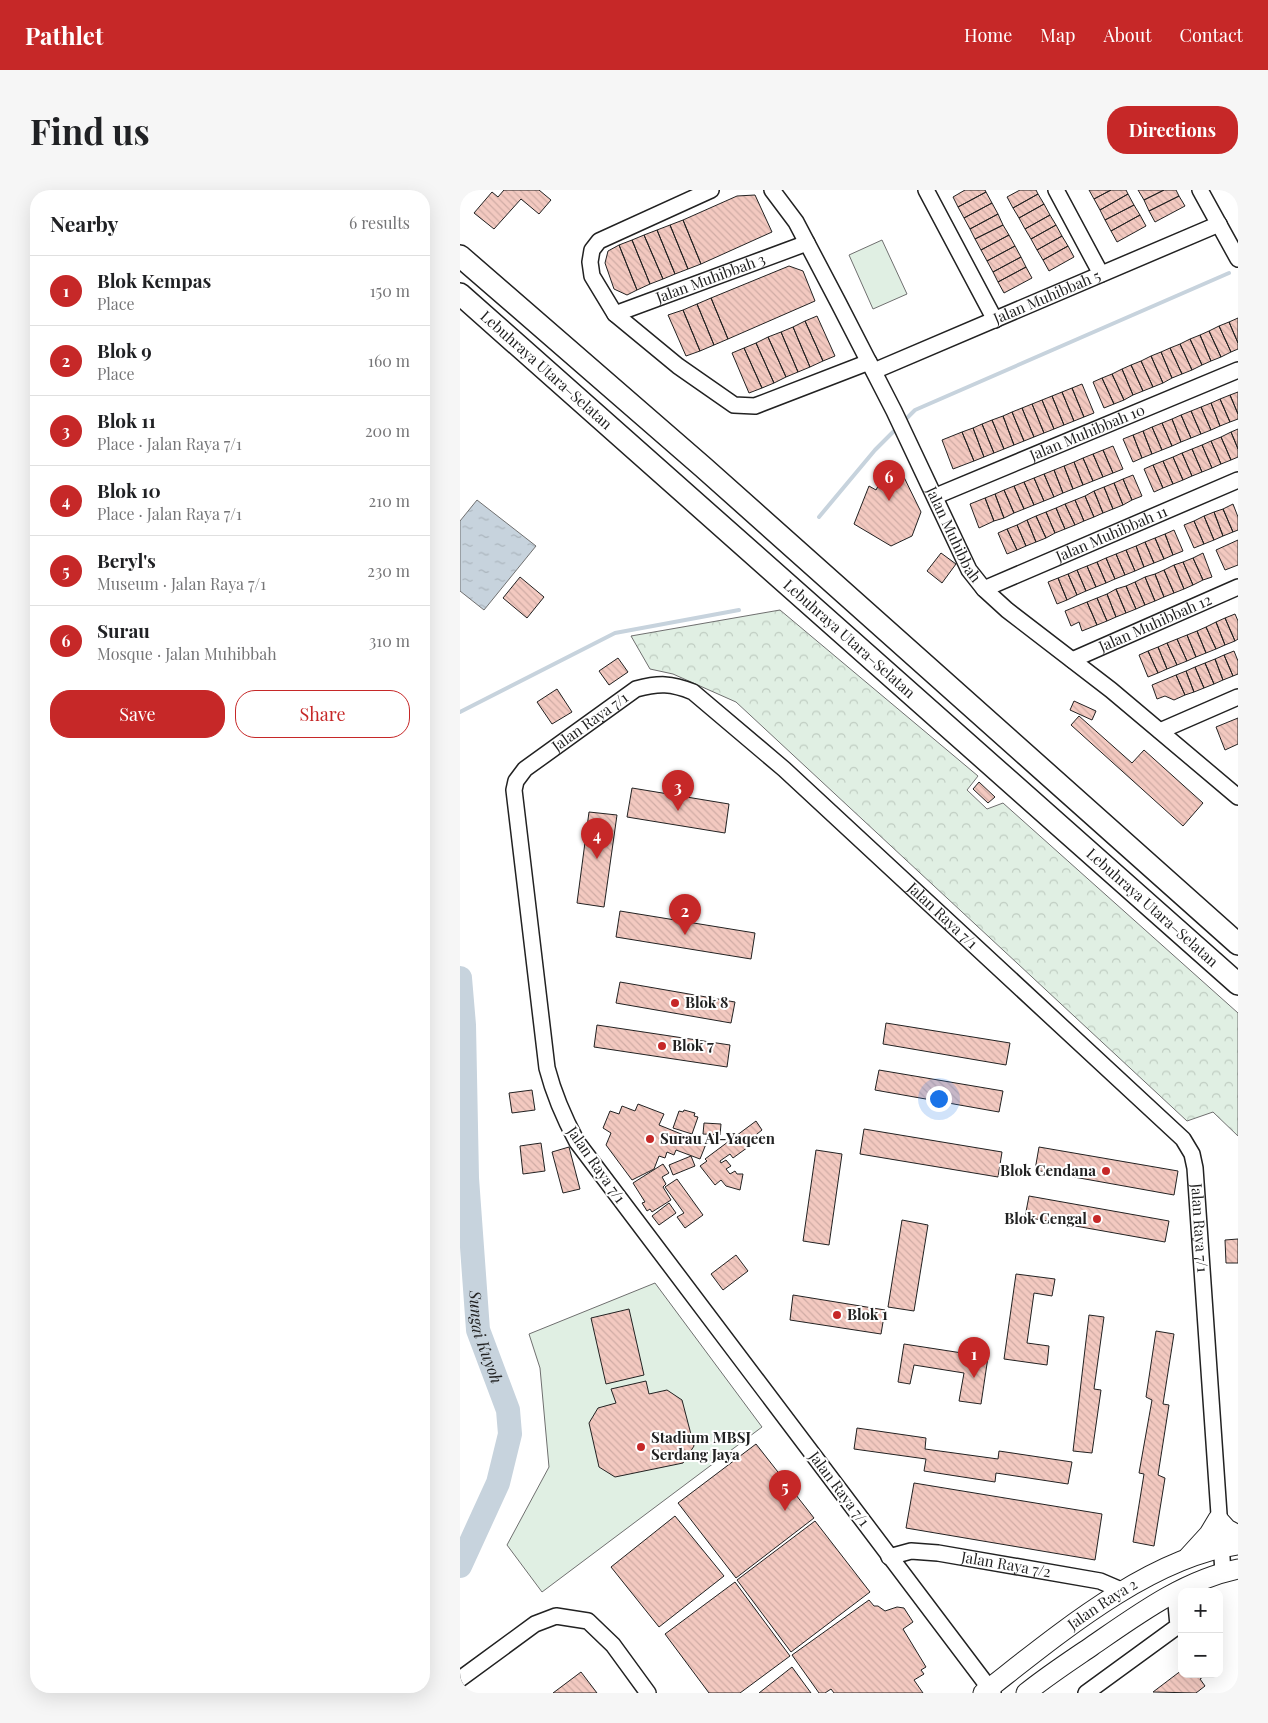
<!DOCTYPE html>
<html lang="en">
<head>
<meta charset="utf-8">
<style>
  body { margin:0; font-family:"Playfair Display",serif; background:#f6f6f6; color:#202124 }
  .controls { position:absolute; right:15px; bottom:15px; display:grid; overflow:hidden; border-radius:10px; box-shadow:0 5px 20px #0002 }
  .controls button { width:45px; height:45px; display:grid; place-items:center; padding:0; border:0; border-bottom:1px solid #e0e0e0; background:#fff; color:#202124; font:25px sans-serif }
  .you { position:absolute; left:478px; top:908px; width:18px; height:18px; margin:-12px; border:4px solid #fff; border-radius:50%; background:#1a73e8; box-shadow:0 0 0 8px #1a73e833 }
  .badge { display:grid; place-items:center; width:32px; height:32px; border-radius:50%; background:#c62828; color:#fff; font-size:16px; font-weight:700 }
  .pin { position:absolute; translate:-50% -41px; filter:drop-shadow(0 1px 2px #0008) }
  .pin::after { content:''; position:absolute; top:26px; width:18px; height:15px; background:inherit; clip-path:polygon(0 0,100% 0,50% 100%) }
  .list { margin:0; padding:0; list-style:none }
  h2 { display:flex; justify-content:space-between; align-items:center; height:65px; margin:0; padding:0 20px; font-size:21px }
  h2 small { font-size:16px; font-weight:400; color:#757577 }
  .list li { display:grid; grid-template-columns:32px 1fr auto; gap:15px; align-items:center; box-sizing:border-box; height:70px; padding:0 20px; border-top:1px solid #e0e0e0 }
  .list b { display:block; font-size:19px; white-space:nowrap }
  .list p { margin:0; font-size:16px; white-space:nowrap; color:#757577 }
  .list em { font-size:16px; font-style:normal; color:#757577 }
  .actions { display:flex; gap:10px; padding:15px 20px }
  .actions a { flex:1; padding:11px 0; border:1px solid #c62828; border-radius:20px; text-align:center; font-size:18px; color:#c62828 }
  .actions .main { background:#c62828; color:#fff }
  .map { position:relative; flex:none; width:778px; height:1503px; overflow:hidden; border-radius:20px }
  header { display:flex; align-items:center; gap:30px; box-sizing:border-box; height:70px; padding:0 25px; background:#c62828; color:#fff }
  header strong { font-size:24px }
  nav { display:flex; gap:28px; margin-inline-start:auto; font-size:18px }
  .intro { display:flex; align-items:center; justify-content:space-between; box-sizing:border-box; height:120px; padding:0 30px }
  h1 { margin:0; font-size:35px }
  .button { padding:12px 22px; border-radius:20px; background:#c62828; color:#fff; font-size:18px; font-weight:700 }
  main { display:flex; gap:30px; padding:0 30px }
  aside { flex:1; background:#fff; border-radius:20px; box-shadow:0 5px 20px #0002 }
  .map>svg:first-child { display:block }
  .forest { fill:url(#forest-crowns); stroke:#6f6f6f }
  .garden { fill:#e0efe3; stroke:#6f6f6f }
  .water { fill:url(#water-ripples); stroke:#6f6f6f }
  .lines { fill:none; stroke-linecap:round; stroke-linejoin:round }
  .stream { stroke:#c7d3dd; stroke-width:4 }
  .river { stroke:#c7d3dd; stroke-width:24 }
  .building { fill:url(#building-back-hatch); stroke:#222 }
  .minor-casing { stroke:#222; stroke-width:18 }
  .major-casing { stroke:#222; stroke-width:21 }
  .highway-casing { stroke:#222; stroke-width:24 }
  .minor { stroke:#fff; stroke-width:15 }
  .major { stroke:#fff; stroke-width:19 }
  .highway { stroke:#fff; stroke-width:21 }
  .poi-dot { fill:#c62828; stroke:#fff; stroke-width:2 }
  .labels { text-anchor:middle; stroke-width:4; stroke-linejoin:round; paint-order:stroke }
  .street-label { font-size:15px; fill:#222; stroke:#fff }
  .poi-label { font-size:15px; font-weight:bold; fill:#222; stroke:#fff; text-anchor:start }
  .water-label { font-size:16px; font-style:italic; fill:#222; stroke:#fff }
</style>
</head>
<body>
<header>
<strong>Pathlet</strong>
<nav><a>Home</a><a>Map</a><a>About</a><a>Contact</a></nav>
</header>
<div class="intro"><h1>Find us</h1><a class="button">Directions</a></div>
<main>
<aside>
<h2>Nearby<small>6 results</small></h2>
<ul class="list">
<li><span class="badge">1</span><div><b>Blok Kempas</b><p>Place</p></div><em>150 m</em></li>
<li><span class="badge">2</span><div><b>Blok 9</b><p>Place</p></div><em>160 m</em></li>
<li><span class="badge">3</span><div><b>Blok 11</b><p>Place · Jalan Raya 7/1</p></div><em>200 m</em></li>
<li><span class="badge">4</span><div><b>Blok 10</b><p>Place · Jalan Raya 7/1</p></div><em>210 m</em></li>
<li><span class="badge">5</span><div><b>Beryl's</b><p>Museum · Jalan Raya 7/1</p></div><em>230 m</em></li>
<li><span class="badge">6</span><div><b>Surau</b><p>Mosque · Jalan Muhibbah</p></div><em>310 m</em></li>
</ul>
<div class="actions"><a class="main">Save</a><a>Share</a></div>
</aside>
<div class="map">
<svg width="778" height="1503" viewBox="0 0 778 1503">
  <defs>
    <pattern id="forest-crowns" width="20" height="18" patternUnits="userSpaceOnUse" patternTransform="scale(1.25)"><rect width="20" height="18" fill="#e0efe3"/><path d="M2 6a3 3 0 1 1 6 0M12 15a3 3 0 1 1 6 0" fill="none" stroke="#c0cdc2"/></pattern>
    <pattern id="water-ripples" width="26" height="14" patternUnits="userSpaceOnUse" patternTransform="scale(1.25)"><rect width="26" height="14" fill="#c7d3dd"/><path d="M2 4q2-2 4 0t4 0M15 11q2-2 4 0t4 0" fill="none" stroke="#abb5bd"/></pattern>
    <pattern id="building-back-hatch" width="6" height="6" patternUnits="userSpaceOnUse" patternTransform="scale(1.25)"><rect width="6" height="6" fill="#f3c9c0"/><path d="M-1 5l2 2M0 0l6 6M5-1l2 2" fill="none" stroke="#d0aca5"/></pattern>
  </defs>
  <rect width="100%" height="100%" fill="#fff"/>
  <path class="forest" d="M320 420 518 586 507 600 527 619 543 613 778 823V946L753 922 727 931 276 512 213 484 190 479 171 446Z"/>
  <path class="garden" d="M422 50 447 104 413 119 389 65Z
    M195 1093 302 1237 82 1402 47 1355 89 1277 80 1178 69 1144Z"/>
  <path class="water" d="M17 310 76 356 24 420 0 401V331Z"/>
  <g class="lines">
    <path class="stream" d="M443 232 455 220 769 83
      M359 327 415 260 438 237
      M0 522 155 443 279 420"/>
    <path class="river" id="s1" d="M0 788 4 835 7 988 18 1140 48 1220 50 1244 38 1293 0 1376"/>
  </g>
  <path class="building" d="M44 0H79L91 10 79 24 61 9 34 39 14 23 32 2 38 7Z
    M505 0H525L526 2 498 17 493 7Z
    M560 0H576L578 4 553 18 547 7Z
    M629 0H651L634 9Z
    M651 0H666L668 4 640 20 634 9Z
    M678 0H704L684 10Z
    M704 0H716L719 6 689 21 684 10Z
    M526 2 532 13 504 28 498 17Z
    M578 4 584 14 559 28 553 18Z
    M668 4 674 15 645 30 640 20Z
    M295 5 312 42 241 74 223 30 277 6Z
    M719 6 725 16 695 32 689 21Z
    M532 13 538 24 510 39 504 28Z
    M584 14 590 25 565 39 559 28Z
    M674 15 680 25 651 41 645 30Z
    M538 24 543 35 515 49 510 39Z
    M590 25 596 35 571 49 565 39Z
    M680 25 686 36 657 52 651 41Z
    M223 30 241 74 228 79 210 35Z
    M210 35 228 79 215 84 197 40Z
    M543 35 549 45 521 60 515 49Z
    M596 35 602 46 577 60 571 49Z
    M197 40 215 84 203 89 184 45Z
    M184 45 203 89 190 94 172 50Z
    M549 45 555 56 527 71 521 60Z
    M602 46 608 56 583 70 577 60Z
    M172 50 190 94 177 100 159 55Z
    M159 55 177 100 167 105 154 99 145 73 148 61Z
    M555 56 561 67 533 82 527 71Z
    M608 56 614 67 589 81 583 70Z
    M561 67 566 77 538 92 533 82Z
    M329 76 343 81 355 111 268 149 251 108Z
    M566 77 572 88 544 103 538 92Z
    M251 108 268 149 254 155 237 114Z
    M237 114 254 155 240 161 223 120Z
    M223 120 240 161 226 166 208 125Z
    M357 126 375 166 363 171 345 131Z
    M778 128V153L769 132Z
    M345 131 363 171 350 177 333 137Z
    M769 132 778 153V159L771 162 759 136Z
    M759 136 771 162 761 167 749 141Z
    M333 137 350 177 338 182 321 142Z
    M749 141 761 167 751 171 740 145Z
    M321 142 338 182 326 187 308 147Z
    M740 145 751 171 742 175 730 149Z
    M308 147 326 187 314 193 296 153Z
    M730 149 742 175 732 180 720 154Z
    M296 153 314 193 302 198 284 158Z
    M720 154 732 180 722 184 710 158Z
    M284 158 302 198 289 203 272 163Z
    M710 158 722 184 712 188 701 162Z
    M701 162 712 188 703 193 691 166Z
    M691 166 703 193 693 197 681 171Z
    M681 171 693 197 683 201 671 175Z
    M671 175 683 201 673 205 662 179Z
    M662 179 673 205 664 210 652 184Z
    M652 184 664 210 654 214 642 188Z
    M642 188 654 214 644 218 633 192Z
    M622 194 634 223 624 227 612 198Z
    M612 198 624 227 614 231 602 202Z
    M602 202 614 231 604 235 592 206Z
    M778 202V224L770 205Z
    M770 205 778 224V229L770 232 760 209Z
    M592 206 604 235 594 239 582 210Z
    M760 209 770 232 760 236 751 213Z
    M582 210 594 239 584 243 572 214Z
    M751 213 760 236 751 240 741 217Z
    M572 214 584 243 574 247 562 218Z
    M741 217 751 240 741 244 731 221Z
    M562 218 574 247 564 251 552 222Z
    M731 221 741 244 731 248 721 225Z
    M552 222 564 251 554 255 543 226Z
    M721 225 731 248 721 252 712 229Z
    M543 226 554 255 544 259 532 230Z
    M712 229 721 252 712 256 702 233Z
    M532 230 544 259 534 263 522 234Z
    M702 233 712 256 702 260 692 237Z
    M522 234 534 263 524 267 513 238Z
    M692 237 702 260 692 264 683 241Z
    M513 238 524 267 514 271 502 242Z
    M778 239V259L771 242Z
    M683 241 692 264 682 268 673 245Z
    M502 242 514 271 493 279 482 250Z
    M771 242 778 259V267L771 270 761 247Z
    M673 245 682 268 673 272 663 249Z
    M761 247 771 270 761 274 751 251Z
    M751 251 761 274 752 278 742 255Z
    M742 255 752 278 742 282 732 259Z
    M653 256 663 279 653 283 643 260Z
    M732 259 742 282 732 286 722 263Z
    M643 260 653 283 643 287 633 264Z
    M722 263 732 286 723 290 713 267Z
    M633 264 643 287 633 291 623 268Z
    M713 267 723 290 713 294 703 271Z
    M623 268 633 291 623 295 614 272Z
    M703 271 713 294 703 298 693 275Z
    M614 272 623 295 613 299 604 276Z
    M430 274 439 277 461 322 452 346 431 356 394 334 409 296 416 300Z
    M693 275 703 298 694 302 684 279Z
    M604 276 613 299 603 303 594 280Z
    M594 280 603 303 594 307 584 284Z
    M584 284 594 307 584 311 574 288Z
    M673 285 682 306 672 310 663 289Z
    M574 288 584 311 574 315 564 292Z
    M663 289 672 310 663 315 654 293Z
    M564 292 574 315 564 319 554 296Z
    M654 293 663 315 653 319 644 297Z
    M554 296 564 319 554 323 544 300Z
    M644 297 653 319 643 323 634 301Z
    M544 300 554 323 544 328 535 304Z
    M634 301 643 323 634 327 625 306Z
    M535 304 544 328 534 331 525 308Z
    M625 306 634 327 624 331 615 310Z
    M525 308 534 331 519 338 510 314Z
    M615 310 624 331 615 335 605 314Z
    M605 314 615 335 605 339 596 318Z
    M773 314 778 327V340L773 342 763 319Z
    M596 318 605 339 595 343 586 322Z
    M763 319 773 342 763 346 754 322Z
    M586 322 595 343 586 348 576 326Z
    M754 322 763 346 754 350 744 326Z
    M576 326 586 348 576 352 567 330Z
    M744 326 754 350 744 354 734 331Z
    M567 330 576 352 566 356 557 335Z
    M734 331 744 354 734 358 724 335Z
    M557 335 566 356 557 360 547 339Z
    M547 339 557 360 547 364 538 343Z
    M714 340 723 361 713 365 705 344Z
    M705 344 713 365 704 369 695 348Z
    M695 348 704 369 694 373 685 352Z
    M778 350V375L765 380 756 360Z
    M685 352 694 373 684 377 676 356Z
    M676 356 684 377 675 381 666 360Z
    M666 360 675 381 665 385 656 364Z
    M481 363 496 374 482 393 467 381Z
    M743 363 752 387 743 390 733 368Z
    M656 364 665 385 655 389 646 368Z
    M646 368 655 389 646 393 637 372Z
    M733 368 743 390 733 395 723 372Z
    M637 372 646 393 636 397 627 376Z
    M723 372 733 395 724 399 714 375Z
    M714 375 724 399 714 403 704 380Z
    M627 376 636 397 626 401 617 380Z
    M617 380 626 401 617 405 608 384Z
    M704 380 714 403 704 407 695 384Z
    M608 384 617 405 607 410 598 388Z
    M695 384 704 407 695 411 685 387Z
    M60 387 84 407 67 428 43 408Z
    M685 387 695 411 685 415 675 392Z
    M598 388 607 410 597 414 588 392Z
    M675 392 685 415 676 419 666 396Z
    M666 396 676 419 666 423 656 399Z
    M656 399 666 423 656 427 647 404Z
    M647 404 656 427 647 431 637 408Z
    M637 408 647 431 637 435 627 412Z
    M627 412 637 435 622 441 619 432 611 436 605 421Z
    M775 424 778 431V449L775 451 765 428Z
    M765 428 775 451 765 455 756 432Z
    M756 432 765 455 756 459 746 437Z
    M746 437 756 459 746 463 737 441Z
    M737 441 746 463 736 467 727 445Z
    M727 445 736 467 727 471 717 449Z
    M717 449 727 471 717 475 707 453Z
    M707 453 717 475 707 479 698 457Z
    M698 457 707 479 698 483 688 461Z
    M688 461 698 483 688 487 679 465Z
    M774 461 778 471V484L773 486 764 465Z
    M764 465 773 486 763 490 755 469Z
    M158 468 168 482 149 495 139 481Z
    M755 469 763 490 754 494 745 473Z
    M745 473 754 494 744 498 735 477Z
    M735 477 744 498 734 502 726 481Z
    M726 481 734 502 725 505 716 485Z
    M716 485 725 505 714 510 705 506 697 509 692 495Z
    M97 499 112 522 92 534 77 512Z
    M614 511 636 521 632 530 610 520Z
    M619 526 672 573 684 560 743 613 723 636 611 535Z
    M778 528V554L765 560 756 537Z
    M519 592 535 607 528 613 513 599Z
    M172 598 269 614 265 643 167 627Z
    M129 622 157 625 144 717 117 713Z
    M160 721 295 743 291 769 156 747Z
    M160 792 275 812 271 833 156 813Z
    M426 833 550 853 546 875 423 854Z
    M137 835 270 855 267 877 134 857Z
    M419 880 543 901 539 922 415 900Z
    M72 900 75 920 52 923 49 903Z
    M178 914 204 924 199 935 246 954 240 969 216 960 214 965 207 962 205 968 199 966 194 979 172 990 146 955 151 943 143 938 150 921 159 924 162 916 175 921Z
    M224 920 235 923 234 926 238 927 232 944 213 938 219 921 223 922Z
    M296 931 302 940 292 948 295 952 273 968 270 964 260 971 261 973 266 970 271 976 266 979 270 984 275 981 277 984H283L280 1000 266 996 261 990 255 995 240 976 247 971 245 969Z
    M244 933 261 934 260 945 243 944Z
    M404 939 542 962 538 987 400 964Z
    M81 953 85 981 63 984 60 956Z
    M109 957 120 999 103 1003 92 962Z
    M579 957 718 981 714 1005 575 980Z
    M356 960 382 964 369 1055 343 1051Z
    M231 966 235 976 213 985 209 975Z
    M203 974 209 983 202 987 206 994 203 997 211 1010 192 1022 190 1019 187 1021 182 1013 185 1012 173 993Z
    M217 989 243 1025 225 1038 217 1027 224 1023 205 997Z
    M569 1006 709 1031 705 1052 565 1027Z
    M209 1013 216 1023 199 1035 192 1026Z
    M442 1030 468 1035 454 1121 428 1117Z
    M778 1049V1073H766L765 1050Z
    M276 1065 288 1081 263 1100 251 1084Z
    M556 1084 595 1089 592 1106 574 1103 567 1153 589 1156 587 1175 544 1169Z
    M333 1105 425 1120 421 1144 330 1130Z
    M169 1119 184 1185 146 1194 131 1128Z
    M629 1125 644 1127 634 1199 641 1200 632 1263 613 1261Z
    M696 1141 714 1144 703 1214 709 1215 698 1285 705 1288 694 1356 673 1352 684 1284 679 1283 692 1210 686 1207Z
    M444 1154 528 1167 521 1214 499 1211 504 1183 454 1175 450 1194 438 1192Z
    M186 1191 189 1204 207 1200 222 1210 234 1256 223 1273 155 1287 139 1277 129 1233 138 1218 156 1213 151 1199Z
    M397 1238 466 1248 465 1259 538 1269 539 1261 612 1272 608 1294 536 1283 535 1292 464 1281 466 1269 394 1259Z
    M296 1254 354 1328 276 1388 218 1313Z
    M454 1293 642 1324 635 1370 446 1338Z
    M215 1326 264 1386 199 1437 151 1377Z
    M355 1331 410 1402 331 1462 277 1390Z
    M275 1392 330 1466 280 1503H249L205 1444Z
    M409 1410 414 1416H418L425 1421 437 1417 444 1418 453 1432 443 1439 466 1477 461 1480 464 1484 454 1490 463 1503H374L371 1499 365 1503H359L332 1465Z
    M332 1477 351 1503H299Z
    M722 1480V1484H741L743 1487 740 1489 745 1496 736 1503 693 1502Z
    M121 1482 137 1503H93Z"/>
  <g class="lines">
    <defs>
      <g id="minor">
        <path d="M251 0 139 51 132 60 130 72 132 86 155 124 218 176 274 215 295 216 409 172"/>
        <path id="s2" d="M312 0 336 32 378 112 434 221 509 380 524 399 547 420 651 500 778 607"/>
        <path d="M466 0 535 130"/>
        <path d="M596 0 641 84"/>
        <path d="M740 0 778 69"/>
        <path id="s3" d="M155 124 347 53"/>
        <path id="s4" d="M414 181 759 34"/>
        <path id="s5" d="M476 306 778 180"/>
        <path id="s6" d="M524 399 778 290"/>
        <path id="s7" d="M612 470 778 397"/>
        <path d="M700 541 778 507"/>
        <path id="s8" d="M429 1367 451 1361 478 1363 640 1391 661 1400"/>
        <path d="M0 1489 75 1434 96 1426 128 1431 153 1455 188 1503"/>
        <path id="s9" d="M533 1503 117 952C104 928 94 905 87 878L54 600 56 591 65 579 176 499C199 493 211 493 233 502L324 579 723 949 732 964 735 978 763 1382"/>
        <path d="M626 1503 718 1436 715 1403"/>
      </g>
      <g id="major">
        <path d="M728 1367 749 1344 758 1329 767 1339 778 1345"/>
        <path id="s10" d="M523 1503C594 1448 687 1368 778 1355"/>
        <path d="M566 1503C587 1486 610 1471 632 1456 677 1425 724 1390 778 1379"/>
      </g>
      <g id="highway">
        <path d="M0 66 243 277 778 754"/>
        <path id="s11" d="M0 104 778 794"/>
      </g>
    </defs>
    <use href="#minor" class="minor-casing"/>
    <use href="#major" class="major-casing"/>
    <use href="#highway" class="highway-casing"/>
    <use href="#minor" class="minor"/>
    <use href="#major" class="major"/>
    <use href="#highway" class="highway"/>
  </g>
  <g class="poi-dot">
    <circle cx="215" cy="813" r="5"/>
    <circle cx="202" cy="856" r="5"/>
    <circle cx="190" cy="949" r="5"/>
    <circle cx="646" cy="981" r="5"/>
    <circle cx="637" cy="1029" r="5"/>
    <circle cx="377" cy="1125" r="5"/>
    <circle cx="181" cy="1257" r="5"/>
  </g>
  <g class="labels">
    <g class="street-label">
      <text dy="5" stroke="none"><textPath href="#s3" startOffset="102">Jalan Muhibbah 3</textPath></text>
      <text dy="5" stroke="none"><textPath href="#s4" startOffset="188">Jalan Muhibbah 5</textPath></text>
      <text dy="5" stroke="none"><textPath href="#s11" startOffset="115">Lebuhraya Utara–Selatan</textPath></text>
      <text dy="5" stroke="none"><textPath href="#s5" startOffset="164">Jalan Muhibbah 10</textPath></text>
      <text dy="5" stroke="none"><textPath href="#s2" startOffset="390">Jalan Muhibbah</textPath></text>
      <text dy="5" stroke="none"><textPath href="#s6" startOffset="139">Jalan Muhibbah 11</textPath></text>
      <text dy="5" stroke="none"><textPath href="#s7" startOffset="91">Jalan Muhibbah 12</textPath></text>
      <text dy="5" stroke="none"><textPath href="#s11" startOffset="520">Lebuhraya Utara–Selatan</textPath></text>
      <text dy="5" stroke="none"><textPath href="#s9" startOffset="1155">Jalan Raya 7/1</textPath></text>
      <text dy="5" stroke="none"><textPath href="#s11" startOffset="925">Lebuhraya Utara–Selatan</textPath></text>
      <text dy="5" stroke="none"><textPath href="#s9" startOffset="1605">Jalan Raya 7/1</textPath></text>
      <text transform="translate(136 975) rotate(55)" y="5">Jalan Raya 7/1</text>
      <text dy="5" stroke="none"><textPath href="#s9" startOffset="2025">Jalan Raya 7/1</textPath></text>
      <text transform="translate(379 1299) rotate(53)" y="5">Jalan Raya 7/1</text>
      <text dy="5" stroke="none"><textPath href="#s8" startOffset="119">Jalan Raya 7/2</textPath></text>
      <text dy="5" stroke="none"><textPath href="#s10" startOffset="149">Jalan Raya 2</textPath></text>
    </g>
    <g class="poi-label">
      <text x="225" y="818">Blok 8</text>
      <text x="212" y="861">Blok 7</text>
      <text x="200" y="954">Surau Al-Yaqeen</text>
      <text x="636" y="986" text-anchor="end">Blok Cendana</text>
      <text x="627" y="1034" text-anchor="end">Blok Cengal</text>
      <text x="387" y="1130">Blok 1</text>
      <text x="191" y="1253">Stadium MBSJ<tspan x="191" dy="17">Serdang Jaya</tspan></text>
    </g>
    <g class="water-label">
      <text dy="6" stroke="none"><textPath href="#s1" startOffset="361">Sungai Kuyoh</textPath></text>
    </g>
  </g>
</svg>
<div class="controls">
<button>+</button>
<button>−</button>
</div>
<div class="you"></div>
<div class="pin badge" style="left:514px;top:1188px">1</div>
<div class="pin badge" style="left:225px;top:745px">2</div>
<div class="pin badge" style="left:218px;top:621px">3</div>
<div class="pin badge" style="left:137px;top:669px">4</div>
<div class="pin badge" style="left:325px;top:1321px">5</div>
<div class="pin badge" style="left:429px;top:311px">6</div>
</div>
</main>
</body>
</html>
